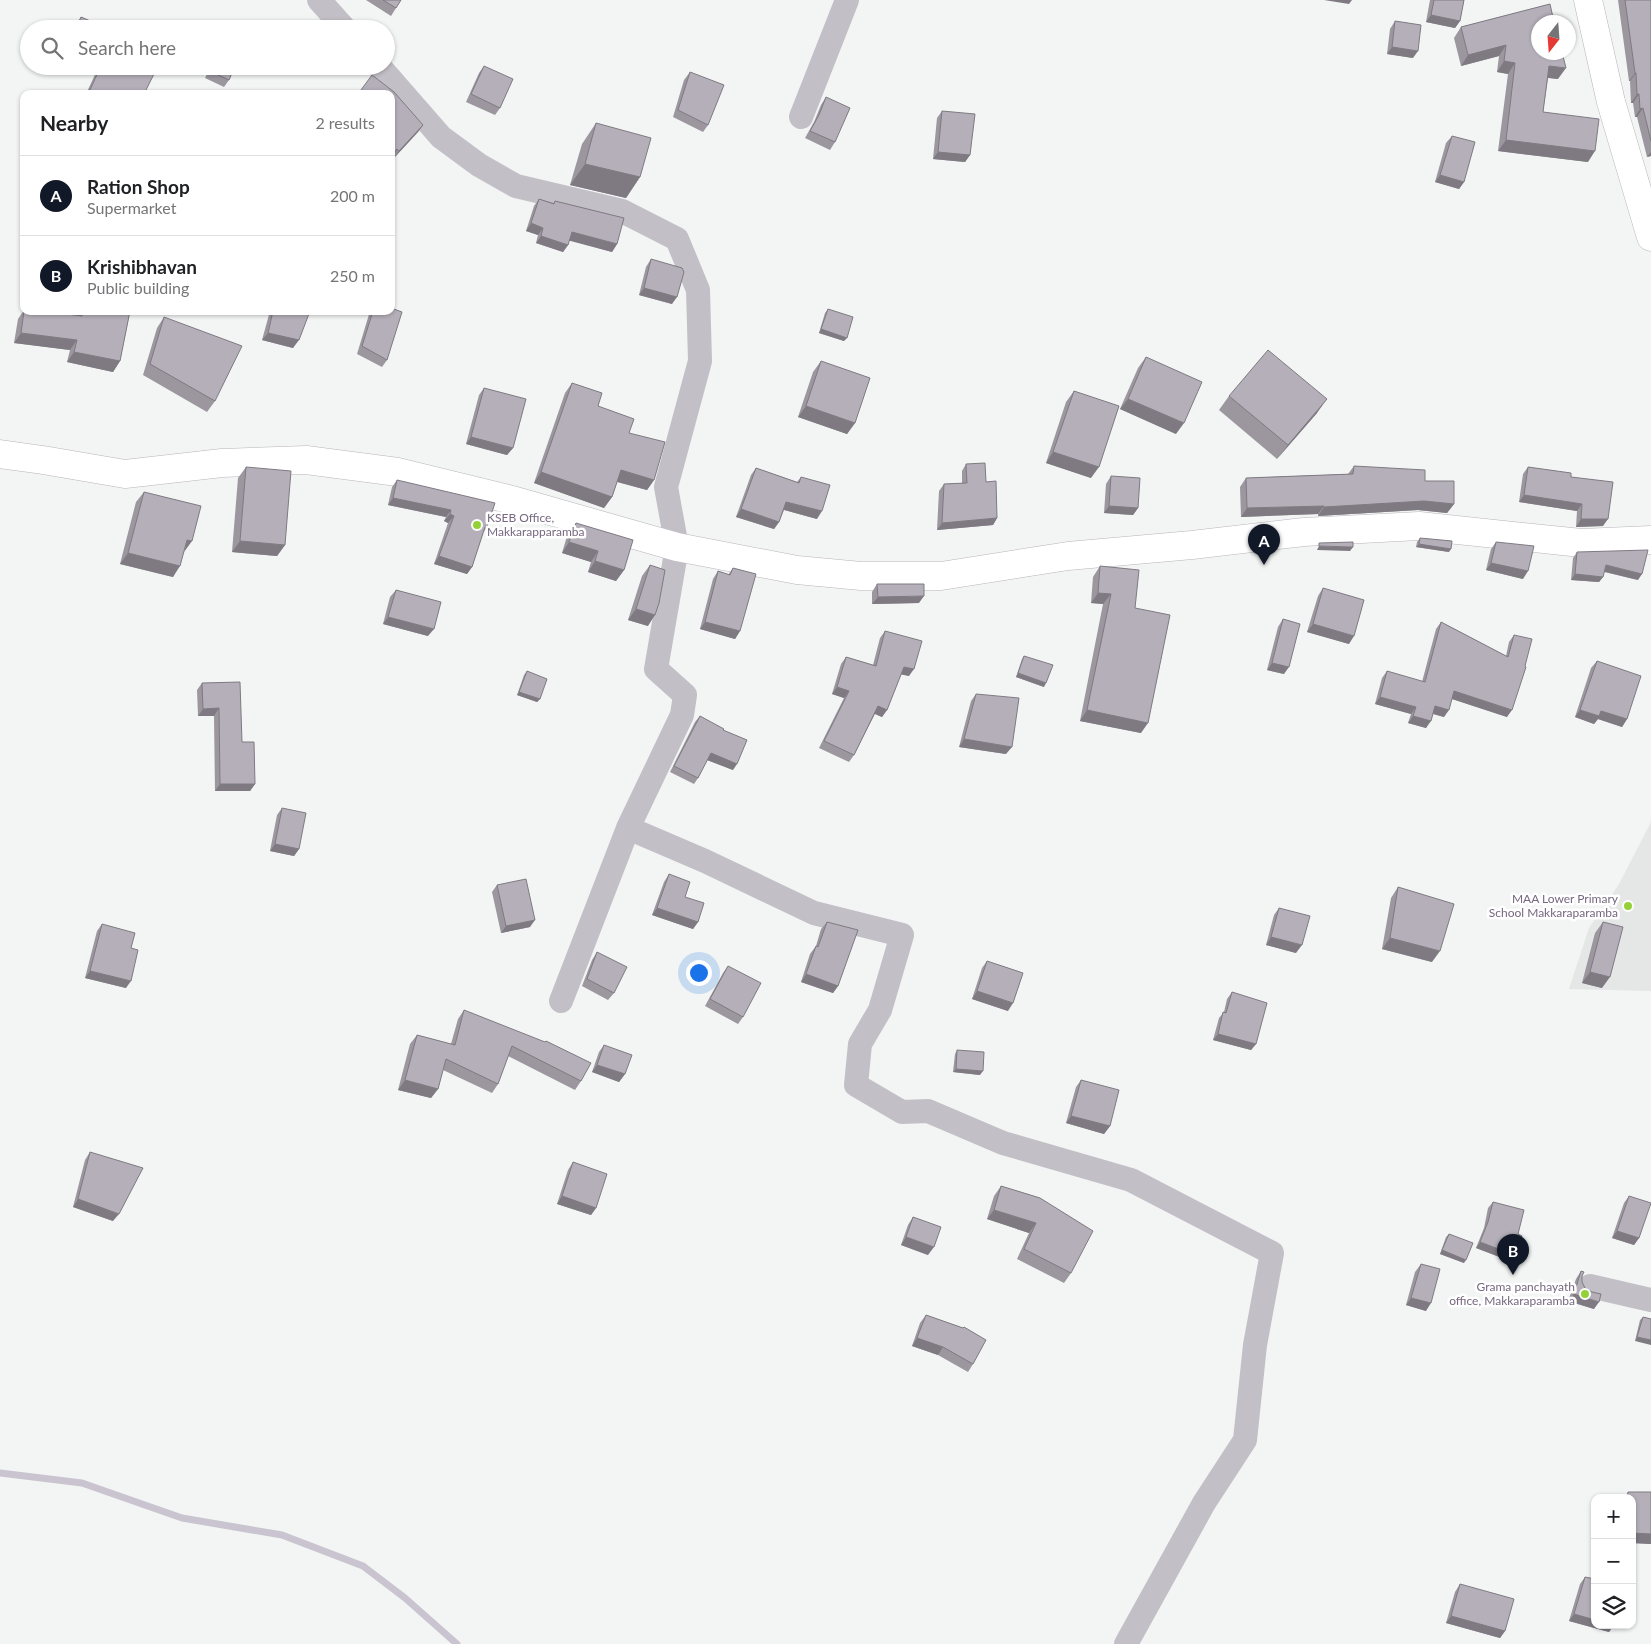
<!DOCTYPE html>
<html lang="en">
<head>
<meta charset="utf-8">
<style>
  body { margin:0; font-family:Lato,sans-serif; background:#f2f2f2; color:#202124 }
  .controls { position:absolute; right:15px; bottom:15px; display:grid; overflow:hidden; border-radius:10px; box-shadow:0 1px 4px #0004 }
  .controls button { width:45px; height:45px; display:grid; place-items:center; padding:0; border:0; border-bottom:1px solid #e0e0e0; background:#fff; color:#202124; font:25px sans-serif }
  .compass { position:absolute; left:1531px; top:15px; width:45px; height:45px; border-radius:50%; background:#fff; box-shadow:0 1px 4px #0004; rotate:197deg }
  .you { position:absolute; left:698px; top:972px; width:18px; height:18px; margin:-12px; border:4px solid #fff; border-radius:50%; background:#1a73e8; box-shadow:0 0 0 8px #1a73e833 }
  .badge { display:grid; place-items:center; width:32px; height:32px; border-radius:50%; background:#111827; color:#fff; font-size:16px; font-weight:700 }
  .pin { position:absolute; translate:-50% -41px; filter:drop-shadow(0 1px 2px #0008) }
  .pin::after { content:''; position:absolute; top:26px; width:18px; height:15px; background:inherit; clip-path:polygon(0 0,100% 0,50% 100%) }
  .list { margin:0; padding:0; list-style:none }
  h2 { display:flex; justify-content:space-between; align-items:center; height:65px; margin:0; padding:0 20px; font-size:21px }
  h2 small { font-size:16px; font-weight:400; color:#757577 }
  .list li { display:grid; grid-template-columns:32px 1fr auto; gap:15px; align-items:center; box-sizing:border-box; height:80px; padding:0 20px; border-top:1px solid #e0e0e0 }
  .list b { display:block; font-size:19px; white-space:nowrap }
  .list p { margin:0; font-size:16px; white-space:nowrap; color:#757577 }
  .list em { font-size:16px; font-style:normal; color:#757577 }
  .icon { flex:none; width:28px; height:28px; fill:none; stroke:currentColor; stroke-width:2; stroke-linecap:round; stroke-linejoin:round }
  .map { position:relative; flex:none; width:1651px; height:1644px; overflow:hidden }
  .search { position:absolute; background:#fff; box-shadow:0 1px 4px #0004; left:20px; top:20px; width:375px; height:55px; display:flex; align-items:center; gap:12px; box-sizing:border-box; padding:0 18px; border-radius:28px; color:#757577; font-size:19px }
  .panel { position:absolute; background:#fff; box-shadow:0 1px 4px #0004; left:20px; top:90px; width:375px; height:225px; border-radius:10px }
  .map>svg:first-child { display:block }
  .built { fill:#e5e6e6 }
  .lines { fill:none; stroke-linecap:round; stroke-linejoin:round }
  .stream { stroke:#c9c4d0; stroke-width:7 }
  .secondary-casing { stroke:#b9b4bc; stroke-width:29 }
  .trunk-casing { stroke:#b8b4ba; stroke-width:29 }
  .minor { stroke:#c3bfc6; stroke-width:24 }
  .secondary { stroke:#fff; stroke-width:28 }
  .trunk { stroke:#fff; stroke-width:28 }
  .wall { fill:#9c969f }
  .shaded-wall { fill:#7f7a82 }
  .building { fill:#b5afb9; stroke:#7f7a82 }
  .poi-dot { fill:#94d137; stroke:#fff; stroke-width:2 }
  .labels { text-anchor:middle; stroke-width:5; stroke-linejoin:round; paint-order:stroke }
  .poi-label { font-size:12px; fill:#776880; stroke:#fff; text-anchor:end }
</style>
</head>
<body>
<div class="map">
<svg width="1651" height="1644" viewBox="0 0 1651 1644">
  <rect width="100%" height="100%" fill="#f2f5f3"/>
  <path class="built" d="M1651 822V991L1569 989 1589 928 1619 884Z"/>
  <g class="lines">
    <path class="stream" d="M0 1473 82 1483 182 1518 282 1535 363 1566 405 1598 457 1644"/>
    <defs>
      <path id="secondary" d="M0 454 43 460 125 474 222 463 306 460 398 472 512 500 677 547 797 570 861 576H941L1068 556 1192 545 1304 532 1419 526 1581 543 1651 540"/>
      <path id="trunk" d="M1588 0 1611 102 1651 237"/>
    </defs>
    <use href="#secondary" class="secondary-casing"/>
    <use href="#trunk" class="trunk-casing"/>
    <path class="minor" d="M319 0 345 29
      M379 66 441 137 479 165 516 186 622 211 677 239 698 290 700 361 666 487 677 547 656 669 685 695 682 715 628 828 705 861 814 913 902 935 880 1010 860 1044 856 1085 902 1112 928 1111 1003 1143 1131 1180 1272 1253 1255 1345 1245 1440 1204 1503 1126 1644
      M801 117 847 0
      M561 1001 628 828
      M1590 1286 1651 1300"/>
    <use href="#secondary" class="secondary"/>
    <use href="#trunk" class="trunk"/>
  </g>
  <path class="wall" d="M366 0H401L391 16Z
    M1430 0H1464L1460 21 1455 28 1426 22Z
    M1610 0H1651V156L1647 157 1637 117H1635L1633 103H1631L1630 81H1629L1618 0Z
    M1550 4 1558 79 1548 78 1543 112 1588 162 1498 151 1508 74 1497 72 1499 56 1461 66 1454 38 1461 27Z
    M81 17 109 29H74L76 24Z
    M1395 21 1413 58 1387 54 1390 29Z
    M99 66H153L144 94H86Z
    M211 66H235L229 80 224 87 205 78Z
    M484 66 500 108 495 115 466 102 479 73Z
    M690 72 708 125 703 132 673 117 684 80Z
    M391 94 423 125 418 132 394 158 392 156Z
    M826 97 835 142 830 150 805 138 814 122 821 105Z
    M942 111 970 155 965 162 933 159 937 118Z
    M596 123 640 177 626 198 570 185 582 144Z
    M1452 136 1464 182 1459 189 1435 182 1446 143Z
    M539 199 554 203 555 201 617 244 612 252 569 240 568 245 563 252 536 243 538 235 526 231 534 206Z
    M651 259 672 304 639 295 646 267Z
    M828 309 844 341 819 333 825 313Z
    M24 310V311H45L77 315 78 311H130L120 361 113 372 67 362 70 350 14 343 18 319Z
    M270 311H310L293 348 262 340Z
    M370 311H391L387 360 382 367 357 354Z
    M164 317 215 401 207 412 143 375 157 328Z
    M1146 357 1176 434 1120 409 1138 368Z
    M821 361 855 423 847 434 798 417 813 372Z
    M572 383 598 406 629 433 654 480 647 490 617 482 612 497 604 508 534 483 565 393Z
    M484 388 513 448 507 455 466 444 479 395Z
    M1074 391 1091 478 1046 463 1066 402Z
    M1229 396 1317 413 1277 459 1219 410Z
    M966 464 986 482 997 518 993 525 937 530 939 491 944 484 962 483V471Z
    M1354 466 1425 481 1454 504 1447 513 1418 510 1318 516V514L1241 517 1240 487 1246 478 1348 474Z
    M246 467 285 545 277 556 232 552 238 478Z
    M1528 467 1571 477 1603 526 1576 527 1577 511 1519 502 1523 474Z
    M756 468 797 482 801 477 817 519 784 510 779 522 774 529 736 517 751 475Z
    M1111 476 1138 508 1133 515 1104 513 1106 484Z
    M397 480 487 527 483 533 472 567 467 574 434 564 448 523 444 521 446 517 388 505 392 487Z
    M144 492 184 552 173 577 120 564 136 502Z
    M576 523 624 570 616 581 588 572 591 562 562 553 568 533Z
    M1420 538 1449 552 1416 547 1417 542Z
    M1496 542 1523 579 1486 570 1491 549Z
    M1577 552 1638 580 1604 572 1603 577 1599 582 1571 580 1573 558Z
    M650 565 648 626 628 620 642 576Z
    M1100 566 1135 608 1141 733 1080 721 1103 604 1091 603 1093 577Z
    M733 568 740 631 735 639 700 629 713 579 718 571 728 575Z
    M877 584 919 603 872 604V592Z
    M1323 588 1349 644 1307 632 1318 596Z
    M396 590 428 636 383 624 390 597Z
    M1283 619 1284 674 1267 670 1278 627Z
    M1441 622 1506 656 1509 642 1514 635 1507 717 1452 699 1444 717 1433 714 1426 728 1408 723 1411 714 1375 704 1382 678 1387 671 1422 682 1436 629Z
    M885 631 909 676 901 674 887 710 882 717 875 714 854 755 849 762 819 748 844 698 832 694 841 664 846 657 873 665 880 638Z
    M1024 656 1044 687 1016 677 1022 659Z
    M1597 661 1627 719 1622 727 1598 719 1594 724 1575 717 1591 668Z
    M527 671 540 699 537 702 517 695 524 675Z
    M202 683 242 742 255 784 250 791H215L214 716H198L197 690Z
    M976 694 1006 754 959 747 971 701Z
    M700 716 723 730 733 770 707 760 698 778 694 784 670 772 695 722Z
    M282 808 299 849 294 856 270 851 277 815Z
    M669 874 685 897 698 922 693 929 652 915 664 882Z
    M497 885 530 927 501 933 492 892Z
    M1398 887 1432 962 1382 949 1391 898Z
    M1279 908 1296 953 1266 945 1274 915Z
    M827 922 838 986 833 993 801 982 810 954 816 946 821 929Z
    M1603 922 1602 988 1582 983 1595 933Z
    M102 924 131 948 126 988 85 978 97 931Z
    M597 952 614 993 608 1000 582 986 592 960Z
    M987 961 1008 1011 972 999 982 968Z
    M728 966 743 1017 738 1024 705 1006 723 973Z
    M1232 992 1256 1044 1251 1050 1213 1040 1219 1018 1224 1012 1227 999Z
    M464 1010 581 1081 575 1090 508 1056 498 1084 492 1093 443 1070 438 1089 431 1098 398 1090 410 1044 417 1035 451 1044 458 1019Z
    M604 1045 625 1074 619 1082 592 1072 599 1052Z
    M957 1050 980 1075 953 1072 955 1054Z
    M1081 1080 1110 1126 1104 1134 1066 1123 1076 1087Z
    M90 1152 113 1221 73 1207 85 1160Z
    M573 1162 596 1208 591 1215 557 1204 568 1170Z
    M1001 1186 1040 1198 1071 1273 1064 1283 1017 1259 1029 1233 987 1219 994 1196Z
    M1629 1196 1639 1238 1634 1245 1612 1238 1624 1203Z
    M1493 1202 1518 1234 1514 1255 1510 1261 1476 1248 1484 1228 1488 1208Z
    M913 1217 928 1255 901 1245 908 1225Z
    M1449 1234 1464 1263 1440 1254 1446 1237Z
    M1421 1264 1426 1311 1406 1305 1415 1272Z
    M1581 1271 1582 1282 1594 1309 1568 1301 1576 1279Z
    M926 1315 963 1328 973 1364 968 1372 938 1355 912 1346 920 1323Z
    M1643 1317 1651 1319 1635 1341 1640 1320Z
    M1628 1492H1651V1544L1632 1543V1498H1624Z
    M1585 1577 1614 1625 1609 1632 1569 1621 1580 1584Z
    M1460 1584 1505 1631 1500 1638 1446 1623 1455 1592Z"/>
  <path class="shaded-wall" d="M1324 0H1352L1349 4Z
    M1431 15 1460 21 1455 28 1426 22Z
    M1506 45 1499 56 1461 66 1468 55Z
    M1392 47 1418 51 1413 58 1387 54Z
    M1504 61 1515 63 1508 74 1497 72Z
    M1549 66 1566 68 1558 79 1541 77Z
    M1635 73H1636L1630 81H1629Z
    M1637 94H1639L1633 103H1631Z
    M1643 108 1637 117H1635L1640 109Z
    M423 125 418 132 394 158 399 151Z
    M1506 140 1595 151 1588 162 1498 151Z
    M938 152 970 155 965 162 933 159Z
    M1651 152V156L1647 157Z
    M585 164 640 177 626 198 570 185Z
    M1440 175 1464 182 1459 189 1435 182Z
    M531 223 543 228 538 235 526 231Z
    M572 232 617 244 612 252 567 240Z
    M541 236 568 245 563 252 536 243Z
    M644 288 677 297 672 304 639 295Z
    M821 329 847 338 844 341 819 333Z
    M21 333 77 340 70 350 14 343Z
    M268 333 299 340 293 348 262 340Z
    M74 352 120 361 113 372 67 362Z
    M1128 399 1184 423 1176 434 1120 409Z
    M1327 399 1317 413 1277 459 1288 445Z
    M806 406 855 423 847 434 798 417Z
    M471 437 513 448 507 455 466 444Z
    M1053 452 1099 467 1091 478 1046 463Z
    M621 470 654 480 647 490 614 481Z
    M541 472 612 497 604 508 534 483Z
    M1524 495 1582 504 1577 511 1519 502Z
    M393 498 451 510 446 517 388 505Z
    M1424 501 1454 504 1447 513 1418 510 1318 516 1324 507Z
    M786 502 822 511 817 519 781 509Z
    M1109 506 1138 508 1133 515 1104 513Z
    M1324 506 1318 514 1241 517 1247 508Z
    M741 509 779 522 774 529 736 517Z
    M450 514 454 516 448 523 444 521Z
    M997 518 993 525 937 530 942 523Z
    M1581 519H1608L1603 526 1576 527Z
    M187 540 192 541 184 552Z
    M240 541 285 545 277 556 232 552Z
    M569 542 598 551 591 562 562 553Z
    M1419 544 1451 549 1449 552 1416 547Z
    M1319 546 1353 547 1350 551 1317 550Z
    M128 553 180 566 173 577 120 564Z
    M439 556 472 567 467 574 434 564Z
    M595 561 624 570 616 581 588 572Z
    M1491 563 1528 571 1523 579 1486 570Z
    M1606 565 1642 574 1638 580 1602 571Z
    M1575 574 1603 577 1599 582 1571 580Z
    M1098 593 1111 594 1103 604 1091 603Z
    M924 596 919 603 872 604 878 597Z
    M636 609 655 615 648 626 628 620Z
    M388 617 434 629 428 636 383 624Z
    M705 622 740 631 735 639 700 629Z
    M1313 624 1354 636 1349 644 1307 632Z
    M1272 663 1289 667 1284 674 1267 670Z
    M904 667 914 669 909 676 899 674Z
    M1018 673 1046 683 1044 687 1016 677Z
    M837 687 849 691 844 698 832 694Z
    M1454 691 1512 710 1507 717 1449 698Z
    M519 692 540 699 537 702 517 695Z
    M1380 697 1416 707 1411 714 1375 704Z
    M878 706 887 710 882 717 873 713Z
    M1435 706 1449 710 1444 717 1430 713Z
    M219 708 214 716H198L203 709Z
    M1087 710 1148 723 1141 733 1080 721Z
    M1580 710 1601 711 1627 719 1622 727 1598 719 1594 724 1575 717Z
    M1413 716 1431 721 1426 728 1408 723Z
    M964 739 1012 747 1006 754 959 747Z
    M711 753 737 764 733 770 707 760Z
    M220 784H255L250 791H215Z
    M275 844 299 849 294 856 270 851Z
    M657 908 698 922 693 929 652 915Z
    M535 920 530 927 501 933 506 926Z
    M1271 937 1302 945 1296 953 1266 945Z
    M1390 938 1440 951 1432 962 1382 949Z
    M90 971 131 981 126 988 85 978Z
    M1590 972 1610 977 1602 988 1582 983Z
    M806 974 838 986 833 993 801 982Z
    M977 991 1013 1003 1008 1011 972 999Z
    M1218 1034 1256 1044 1251 1050 1213 1040Z
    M597 1065 625 1074 619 1082 592 1072Z
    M956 1069 983 1071 980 1075 953 1072Z
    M405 1080 438 1089 431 1098 398 1090Z
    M1071 1116 1110 1126 1104 1134 1066 1123Z
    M562 1196 596 1208 591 1215 557 1204Z
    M78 1199 119 1214 113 1221 73 1207Z
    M994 1210 1036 1223 1029 1233 987 1219Z
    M1617 1231 1639 1238 1634 1245 1612 1238Z
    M906 1237 934 1247 928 1255 901 1245Z
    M1480 1242 1514 1255 1510 1261 1476 1248Z
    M1442 1250 1466 1260 1464 1263 1440 1254Z
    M1574 1294 1599 1302 1594 1309 1568 1301Z
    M1411 1298 1431 1303 1426 1311 1406 1305Z
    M1637 1337 1651 1340V1345L1635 1341Z
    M917 1338 943 1347 938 1355 912 1346Z
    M1632 1533 1651 1534V1544L1632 1543Z
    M1574 1614 1595 1620V1625H1614L1609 1632 1569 1621Z
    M1451 1616 1505 1631 1500 1638 1446 1623Z"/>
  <path class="building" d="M383 0H401L396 8Z
    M1434 0H1464L1460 21 1431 15Z
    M1625 0H1651V141L1643 108 1640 109 1639 94H1637L1636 73H1635Z
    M1550 4 1554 22H1538V52H1562L1566 68 1549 66 1543 112 1599 119 1595 151 1506 140 1515 63 1504 61 1506 45 1468 55 1461 27Z
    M81 17 109 29H76Z
    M1395 21 1421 25 1418 51 1392 47Z
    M101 66H153L157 68 144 94H88Z
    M213 66H235L229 80 210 71Z
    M484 66 513 79 500 108 471 94Z
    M690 72 724 85 708 125 678 110Z
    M372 75 394 92 423 125 399 151 397 149 391 158V94H358Z
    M826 97 850 108 835 142 810 131 819 115Z
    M942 111 975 114 970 155 938 152Z
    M596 123 651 138 640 177 585 164Z
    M1452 136 1475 142 1464 182 1440 175Z
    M539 199 554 204 555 201 624 218 617 244 572 232 568 245 541 236 543 228 531 223Z
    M651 259 682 268 684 272 677 297 644 288Z
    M391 308 402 312 387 360 362 346 373 311H391Z
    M828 309 853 317 847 338 821 329Z
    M24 311H45L82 316 83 311H130L120 361 74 352 77 340 21 333Z
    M273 311H310L299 340 268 333Z
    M164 317 242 346 215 401 150 364Z
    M1268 350 1327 399 1288 445 1229 396Z
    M1146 357 1202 382 1184 423 1128 399Z
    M821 361 870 378 855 423 806 406Z
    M572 383 602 393 598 406 634 419 629 433 665 442 654 480 621 470 612 497 541 472Z
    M484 388 526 399 513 448 471 437Z
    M1074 391 1119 406 1099 467 1053 452Z
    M985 463 986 482 996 481 997 518 942 523 944 484 967 483 966 464Z
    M1354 466 1425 470V481H1454V504L1424 501 1324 507V506L1247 508 1246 478 1353 474Z
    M246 467 291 471 285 545 240 541Z
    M1528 467 1571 473V477L1613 482 1608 519H1581L1582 504 1524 495Z
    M756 468 799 483 801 477 830 485 822 511 786 502 779 522 741 509Z
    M1111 476 1140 478 1138 508 1109 506Z
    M397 480 495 503 487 527H485L472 567 439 556 454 516 450 514 451 510 393 498Z
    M144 492 201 506 192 541 187 540 180 566 128 553Z
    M576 523 633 540 624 570 595 561 598 551 569 542Z
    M1420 538 1452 541 1451 549 1419 544Z
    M1353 542V547L1319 546V543Z
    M1496 542 1534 546 1528 571 1491 563Z
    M1648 550 1642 574 1606 565 1603 577 1575 574 1577 552Z
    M650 565 665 570 659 603 655 615 636 609Z
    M1100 566 1139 570 1135 608 1170 615 1148 723 1087 710 1111 594 1098 593Z
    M733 568 756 574 740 631 705 622 718 571 730 575Z
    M877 584H924V596L878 597Z
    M1323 588 1364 600 1354 636 1313 624Z
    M396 590 441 602 434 629 388 617Z
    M1283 619 1300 624 1289 667 1272 663Z
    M1441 622 1508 657 1514 635 1532 639 1525 666 1526 667 1512 710 1454 691 1449 710 1435 706 1431 721 1413 716 1416 707 1380 697 1387 671 1425 682Z
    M885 631 922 641 914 669 904 667 887 710 878 706 854 755 824 741 849 691 837 687 846 657 876 666Z
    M1024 656 1053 665 1046 683 1018 673Z
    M1597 661 1641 676 1627 719 1601 711 1599 716 1580 710Z
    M527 671 547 679 540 699 519 692Z
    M240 682 242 742H254L255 784H220L219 708 203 709 202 683Z
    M976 694 1019 698 1012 747 964 739Z
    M700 716 724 729 723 730 747 740 737 764 711 753 698 778 674 766Z
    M282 808 306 813 299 849 275 844Z
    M669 874 690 882 685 897 704 903 698 922 657 908Z
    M526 879 535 920 506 926 497 885Z
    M1398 887 1454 904 1440 951 1390 938Z
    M1279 908 1310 916 1302 945 1271 937Z
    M827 922 858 930 838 986 806 974 816 946 818 947Z
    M1603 922 1623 927 1610 977 1590 972Z
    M102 924 135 933 131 948 138 950 131 981 90 971Z
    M597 952 627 967 614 993 587 979Z
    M987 961 1023 973 1013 1003 977 991Z
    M728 966 761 983 743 1017 710 999Z
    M1232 992 1267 1003 1256 1044 1218 1034 1223 1012 1226 1013Z
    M464 1010 545 1042 546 1041 591 1063 581 1081 512 1046 498 1084 446 1059 438 1089 405 1080 417 1035 455 1045Z
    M604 1045 632 1055 625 1074 597 1065Z
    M957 1050 984 1052 983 1071 956 1069Z
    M1081 1080 1119 1090 1110 1126 1071 1116Z
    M90 1152 143 1168 119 1214 78 1199Z
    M573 1162 607 1174 596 1208 562 1196Z
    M1001 1186 1040 1198 1093 1231 1071 1273 1024 1249 1036 1223 994 1210Z
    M1629 1196 1651 1203 1639 1238 1617 1231Z
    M1493 1202 1524 1210 1518 1234 1522 1236 1514 1255 1480 1242 1488 1222Z
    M913 1217 941 1227 934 1247 906 1237Z
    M1449 1234 1473 1243 1466 1260 1442 1250Z
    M1421 1264 1440 1269 1431 1303 1411 1298Z
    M1581 1271 1584 1272 1582 1276V1282L1585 1288 1592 1292 1601 1294 1599 1302 1574 1294Z
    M926 1315 963 1328 964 1327 986 1340 973 1364 943 1347 917 1338Z
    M1643 1317 1651 1319V1340L1637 1337Z
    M1628 1492H1651V1534L1632 1533V1498H1628Z
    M1585 1577 1595 1579V1620L1574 1614Z
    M1460 1584 1514 1599 1505 1631 1451 1616Z"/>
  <g class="poi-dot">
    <circle cx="477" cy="525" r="5"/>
    <circle cx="1628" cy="906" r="5"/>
    <circle cx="1585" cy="1294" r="5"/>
  </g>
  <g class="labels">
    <g class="poi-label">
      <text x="487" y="522" text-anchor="start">KSEB Office,<tspan x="487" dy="14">Makkarapparamba</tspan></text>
      <text x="1618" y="903">MAA Lower Primary<tspan x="1618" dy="14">School Makkaraparamba</tspan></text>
      <text x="1575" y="1291">Grama panchayath<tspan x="1575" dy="14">office, Makkaraparamba</tspan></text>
    </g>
  </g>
</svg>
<div class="controls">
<button>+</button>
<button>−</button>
<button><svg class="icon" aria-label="layers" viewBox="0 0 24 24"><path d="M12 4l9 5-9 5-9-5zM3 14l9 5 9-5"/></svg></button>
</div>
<svg class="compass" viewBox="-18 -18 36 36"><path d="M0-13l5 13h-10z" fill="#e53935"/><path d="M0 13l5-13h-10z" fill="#757577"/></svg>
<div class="you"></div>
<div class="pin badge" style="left:1264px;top:565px">A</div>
<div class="pin badge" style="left:1513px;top:1275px">B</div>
<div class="search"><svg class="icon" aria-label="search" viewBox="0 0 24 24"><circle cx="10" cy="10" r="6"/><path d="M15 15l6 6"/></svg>Search here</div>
<section class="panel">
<h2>Nearby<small>2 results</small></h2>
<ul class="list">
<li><span class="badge">A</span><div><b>Ration Shop</b><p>Supermarket</p></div><em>200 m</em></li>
<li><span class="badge">B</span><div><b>Krishibhavan</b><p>Public building</p></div><em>250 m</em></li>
</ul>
</section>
</div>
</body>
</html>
